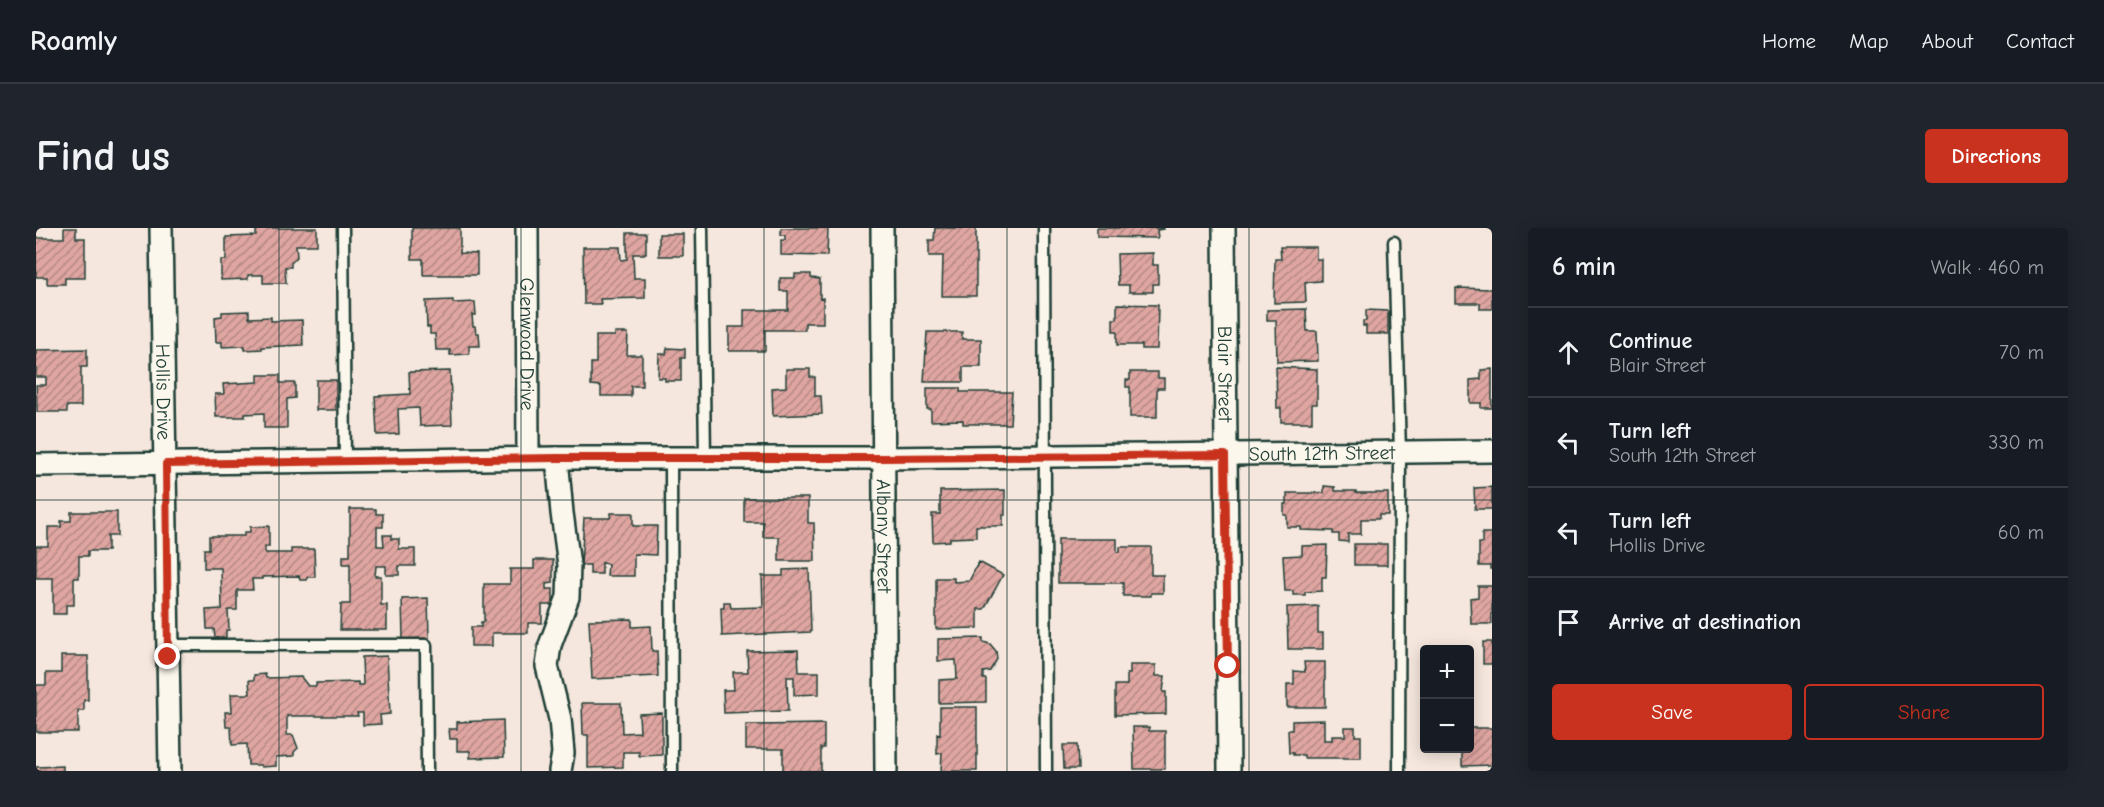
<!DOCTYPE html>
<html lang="en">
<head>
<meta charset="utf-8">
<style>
  body { margin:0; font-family:"Comic Neue",sans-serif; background:#20242c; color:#f1f3f6 }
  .controls { position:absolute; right:18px; bottom:18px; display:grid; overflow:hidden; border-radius:6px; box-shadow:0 3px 15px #0003 }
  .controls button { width:54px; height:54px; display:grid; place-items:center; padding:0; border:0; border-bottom:2px solid #363941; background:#171b24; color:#f1f3f6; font:30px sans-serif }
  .stop { position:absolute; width:18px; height:18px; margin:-14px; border:4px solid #c8321e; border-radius:50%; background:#fff }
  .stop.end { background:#c8321e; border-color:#fff; box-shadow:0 2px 6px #0008 }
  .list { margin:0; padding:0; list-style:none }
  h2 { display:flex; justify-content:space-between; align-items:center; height:78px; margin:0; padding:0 24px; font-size:26px }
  h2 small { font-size:20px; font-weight:400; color:#9ea1a6 }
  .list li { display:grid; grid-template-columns:39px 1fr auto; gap:18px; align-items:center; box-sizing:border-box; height:90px; padding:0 24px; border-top:2px solid #363941 }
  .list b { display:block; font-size:22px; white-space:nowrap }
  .list p { margin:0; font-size:20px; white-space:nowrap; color:#9ea1a6 }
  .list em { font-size:20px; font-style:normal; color:#9ea1a6 }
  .actions { display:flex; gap:12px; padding:18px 24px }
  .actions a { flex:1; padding:14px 0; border:2px solid #c8321e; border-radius:6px; text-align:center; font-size:21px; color:#c8321e }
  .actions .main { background:#c8321e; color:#fff }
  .icon { flex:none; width:33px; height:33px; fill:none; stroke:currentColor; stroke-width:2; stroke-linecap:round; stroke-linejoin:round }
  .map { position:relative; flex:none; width:1456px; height:543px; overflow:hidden; border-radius:6px }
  header { display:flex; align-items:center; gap:36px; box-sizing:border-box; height:84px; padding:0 30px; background:#171b24; border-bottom:2px solid #363941 }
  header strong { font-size:28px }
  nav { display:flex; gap:33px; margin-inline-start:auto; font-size:21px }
  .intro { display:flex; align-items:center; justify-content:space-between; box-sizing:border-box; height:144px; padding:0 36px }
  h1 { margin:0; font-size:42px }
  .button { padding:15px 27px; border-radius:6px; background:#c8321e; color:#fff; font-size:21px; font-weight:700 }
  main { display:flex; gap:36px; padding:0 36px }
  aside { flex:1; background:#171b24; border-radius:6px; box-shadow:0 3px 15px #0003 }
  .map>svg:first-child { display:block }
  .building { fill:url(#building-hatch); stroke:#1f3d34; stroke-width:1.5 }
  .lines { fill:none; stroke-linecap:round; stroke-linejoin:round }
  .lane-casing { stroke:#1f3d34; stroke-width:15 }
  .street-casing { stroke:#1f3d34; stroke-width:26 }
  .lane { stroke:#fbf7ec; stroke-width:10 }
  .street { stroke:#fbf7ec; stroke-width:21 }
  .route { stroke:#c8321e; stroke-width:8 }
  .grid { fill:none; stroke:#1f3d34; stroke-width:1.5; stroke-opacity:0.55 }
  .labels { text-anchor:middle; stroke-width:4.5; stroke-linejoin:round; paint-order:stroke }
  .street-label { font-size:20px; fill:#1f3d34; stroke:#fbf7ec }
</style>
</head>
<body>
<header>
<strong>Roamly</strong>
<nav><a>Home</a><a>Map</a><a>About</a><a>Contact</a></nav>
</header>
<div class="intro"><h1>Find us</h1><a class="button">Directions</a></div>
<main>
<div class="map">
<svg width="1456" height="543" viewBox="0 0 1456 543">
  <defs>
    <pattern id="building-hatch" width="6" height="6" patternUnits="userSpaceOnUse" patternTransform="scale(1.5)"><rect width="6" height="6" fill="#dfa5a1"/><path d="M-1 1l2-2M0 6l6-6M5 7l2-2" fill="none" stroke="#b48884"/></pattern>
  </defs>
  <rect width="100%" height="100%" fill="#f5e7dd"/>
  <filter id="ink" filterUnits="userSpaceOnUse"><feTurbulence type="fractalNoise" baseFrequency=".0167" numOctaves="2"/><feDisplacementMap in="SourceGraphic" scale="12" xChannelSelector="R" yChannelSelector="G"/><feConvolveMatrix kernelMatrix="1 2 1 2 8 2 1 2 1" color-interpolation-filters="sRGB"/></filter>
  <g filter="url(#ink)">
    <path class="building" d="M28 0H40V10H49V50H29V56H11V49H0V10H28Z
      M220 0H281V17H260L261 29 255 35V39H249L250 55H227V47H212V51L185 52V32H190V9L220 8Z
      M376 0H424V25L441 26V47H387V31H376Z
      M745 0H792L791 28 745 27V12H749V7H745Z
      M899 0H940V68H906L907 28H893V12H898Z
      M1061 0H1128V1L1121 2 1122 10 1061 9Z
      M591 5H610V26H597L598 50H609V70L564 71 565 76H548L547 19H584L585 32 591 31Z
      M623 6H647V28H623Z
      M1244 19H1280V31H1285V53L1269 54 1270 74 1238 75 1239 31H1245Z
      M1117 25V37H1122V56H1117V64H1093V57H1082L1081 26Z
      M759 46H775V50L784 51V71L787 70V95H769V102H729V123H693V99H708V82H752V63H744V50H759Z
      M1420 60 1456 61V81H1444V75H1420Z
      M417 72V75L439 74 440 87H436L437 98H439L440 105H443L444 118H433V126L414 127V122H400L399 106H394V99H391L390 73Z
      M1081 76 1122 77 1121 121H1106V117H1081V103H1077V91H1081Z
      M1270 81 1271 103H1281L1282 133 1241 134 1240 92H1231V82Z
      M1330 82 1352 83V106H1330V98H1327V93H1330Z
      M213 83V90L235 89V93L266 92 267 117 226 119V121L209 122V118L186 119V114H180L179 89 186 88V84Z
      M891 104H926V111H945V139H927V154H888Z
      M579 105H592L591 127H606V158H595V168H565V158L555 157V135H560V108H579Z
      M631 120 649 121V130H645V153H629V150H622L623 126H630Z
      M51 121V139H45V178H31V184H1L0 157H10V149H0V122Z
      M1240 139 1281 141V176H1276V194H1245V180H1241Z
      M750 141H774V149H779V168H785L786 186 737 188 736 160 750 159Z
      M1456 141V180H1445V175H1434V152L1445 151V142Z
      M414 143 416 197 384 198 383 180 362 181 363 206 341 207 339 168 374 166 373 144Z
      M1094 144H1122V150H1128V160H1121V189H1094V159H1090V152H1094Z
      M222 147H244V155H259V170L251 171V200H228V185L209 186V189H180L179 166H188L187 156 222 154Z
      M280 152H300V182H280Z
      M891 160H924V164H976L974 196H927V192L895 193V181H891Z
      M1288 258 1299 259V263H1320V265H1352V287H1343V291H1325V306H1312V314L1303 313V306H1297V303L1265 302V299H1251V287H1248V276H1251V265H1288Z
      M1456 259V281H1439L1438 260Z
      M969 262V287H967V298H940V309L914 310V313L897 314 896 286H904V263Z
      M708 270H772V295H778L779 333H743V309H727V294H708Z
      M314 281H340V286H347V299H341V318H348L347 307H355V311H363V321H379V338H363V347H350V338H340L339 348H345V377H351V402H304L305 376H314V336H307V328H314Z
      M35 284H81V308H72V323H52V328H43V350H38V377H30V386H17V350H0V318H12V299H25V293H35Z
      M575 285H597V298H621L620 327 598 326V348H571L572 336 566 335V346H554V337H545L548 290H574Z
      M233 298V319H229V325H255V321H278L279 349H271V352H264L263 348 226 349V351H216L217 362H201V382H192L193 402H190V409L179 410 178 401H171L170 382 186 381 185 340H168V321H173V308H208V304H214V299Z
      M1446 305H1456V341H1454V338H1443V315H1446Z
      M1022 311H1081V324H1084V319H1115V347H1127V365H1115V368H1087V355H1022Z
      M1318 316H1351V337H1318Z
      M1291 317 1290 349H1286V363L1269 364V367H1257V363H1249L1247 328 1266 327V318Z
      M498 332H517V355L510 356V361H517V377H506V395H492V405H456V418H435V399H445V394H448V356H474V341H498Z
      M943 334 967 347 948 381H942V400L900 401V350H918V354L933 353Z
      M773 341 775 404 686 408 685 380H688V374H694L695 380 727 379 726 348H747V342Z
      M1442 358H1456V396H1435L1434 370 1442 369Z
      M392 370 393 410 367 411 366 371Z
      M1282 378V405H1287V421H1252L1251 379Z
      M596 391V399L615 398 616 423H621L622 448 556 451 553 392Z
      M947 410V414L954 416 960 423 961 431 954 443 947 444V451H950V474L903 475V452L921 451 920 432 902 433V411Z
      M1447 414H1456V436H1447Z
      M762 422 763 444H783V466L758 467V449H751L752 483 688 485 687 462H698L697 444H712L711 423Z
      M25 428H52V472H48V483H42V504H0V457H10V445H25Z
      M351 428 354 486 344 487 345 496 327 497V485H321L322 488H251V507H257L262 520 258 524V528L240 529V538L225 539V537H212L211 516 196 517 195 499H190L189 484H196L195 466H214L213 452H218V447L229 446 230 450 265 449 272 458H280V455L322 454V457H327L326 429Z
      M1268 434H1289V479H1251V456H1258V443L1269 444Z
      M1094 437H1120V448H1129L1127 464H1130V486L1079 487V457H1091V446H1094Z
      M546 475H585L586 505 604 504 603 486 626 485V527L603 528V524H587V539L552 540V507H547Z
      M904 479H941V543H905L906 525 901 526V506L904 507Z
      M467 492 468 529 434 530V523H421V511H414L413 501H421V494Z
      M1288 492V512H1296V508H1309V499H1319V508H1325V530H1268V527H1257V525H1253L1252 502H1256V493Z
      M788 496V520H785V543H747V521H710V497Z
      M1097 499H1113V503H1129V541H1098Z
      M1434 500H1456V537L1426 538V520H1434Z
      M1027 517H1041L1042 541H1028Z
      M27 538V543H0V539Z"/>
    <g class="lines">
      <defs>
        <path id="lane" d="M307 0 309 233
          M666 0 669 230
          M1008 0 1010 543
          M1358 14 1364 224 1363 543
          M635 230 636 543
          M132 417H390L391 543"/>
        <g id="street">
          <path id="s1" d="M125 0 134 543"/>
          <path id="s2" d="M491 0 492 230"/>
          <path id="s3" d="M846 0 850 543"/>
          <path id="s4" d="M1188 0 1193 543"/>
          <path d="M521 230 526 285 533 337 532 369 514 417 511 438 524 491 527 525 524 543"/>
          <path id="s5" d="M0 237 521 230H847L1456 223"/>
        </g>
      </defs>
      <use href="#lane" class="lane-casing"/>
      <use href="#street" class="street-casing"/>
      <use href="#lane" class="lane"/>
      <use href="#street" class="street"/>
    </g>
  </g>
  <g class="lines" filter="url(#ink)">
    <path class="route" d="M132 429 130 236 521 230H847L1189 227 1192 438"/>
  </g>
  <path class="grid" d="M243 0V543M485 0V543M728 0V543M971 0V543M1213 0V543M0 272H1456"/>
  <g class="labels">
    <g class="street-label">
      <text dy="7" stroke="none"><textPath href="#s2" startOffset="116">Glenwood Drive</textPath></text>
      <text dy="7" stroke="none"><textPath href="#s4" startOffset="146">Blair Street</textPath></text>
      <text dy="7" stroke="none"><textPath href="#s1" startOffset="164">Hollis Drive</textPath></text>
      <text dy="7" stroke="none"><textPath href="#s5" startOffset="1286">South 12th Street</textPath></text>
      <text dy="7" stroke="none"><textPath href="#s3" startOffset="308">Albany Street</textPath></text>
    </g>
  </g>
</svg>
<div class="controls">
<button>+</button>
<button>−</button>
</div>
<div class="stop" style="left:1192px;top:438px"></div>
<div class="stop end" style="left:132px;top:429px"></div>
</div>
<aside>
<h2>6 min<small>Walk · 460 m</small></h2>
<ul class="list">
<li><svg class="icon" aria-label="ahead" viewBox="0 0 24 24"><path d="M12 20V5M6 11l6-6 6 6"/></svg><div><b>Continue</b><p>Blair Street</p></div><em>70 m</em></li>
<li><svg class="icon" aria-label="left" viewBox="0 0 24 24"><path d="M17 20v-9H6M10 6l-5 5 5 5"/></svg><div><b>Turn left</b><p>South 12th Street</p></div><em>330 m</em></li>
<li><svg class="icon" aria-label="left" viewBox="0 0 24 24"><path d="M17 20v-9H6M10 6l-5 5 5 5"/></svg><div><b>Turn left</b><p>Hollis Drive</p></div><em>60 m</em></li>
<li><svg class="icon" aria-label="arrive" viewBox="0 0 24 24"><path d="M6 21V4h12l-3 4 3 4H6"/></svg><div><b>Arrive at destination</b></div></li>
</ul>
<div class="actions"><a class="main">Save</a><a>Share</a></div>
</aside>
</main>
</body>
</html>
